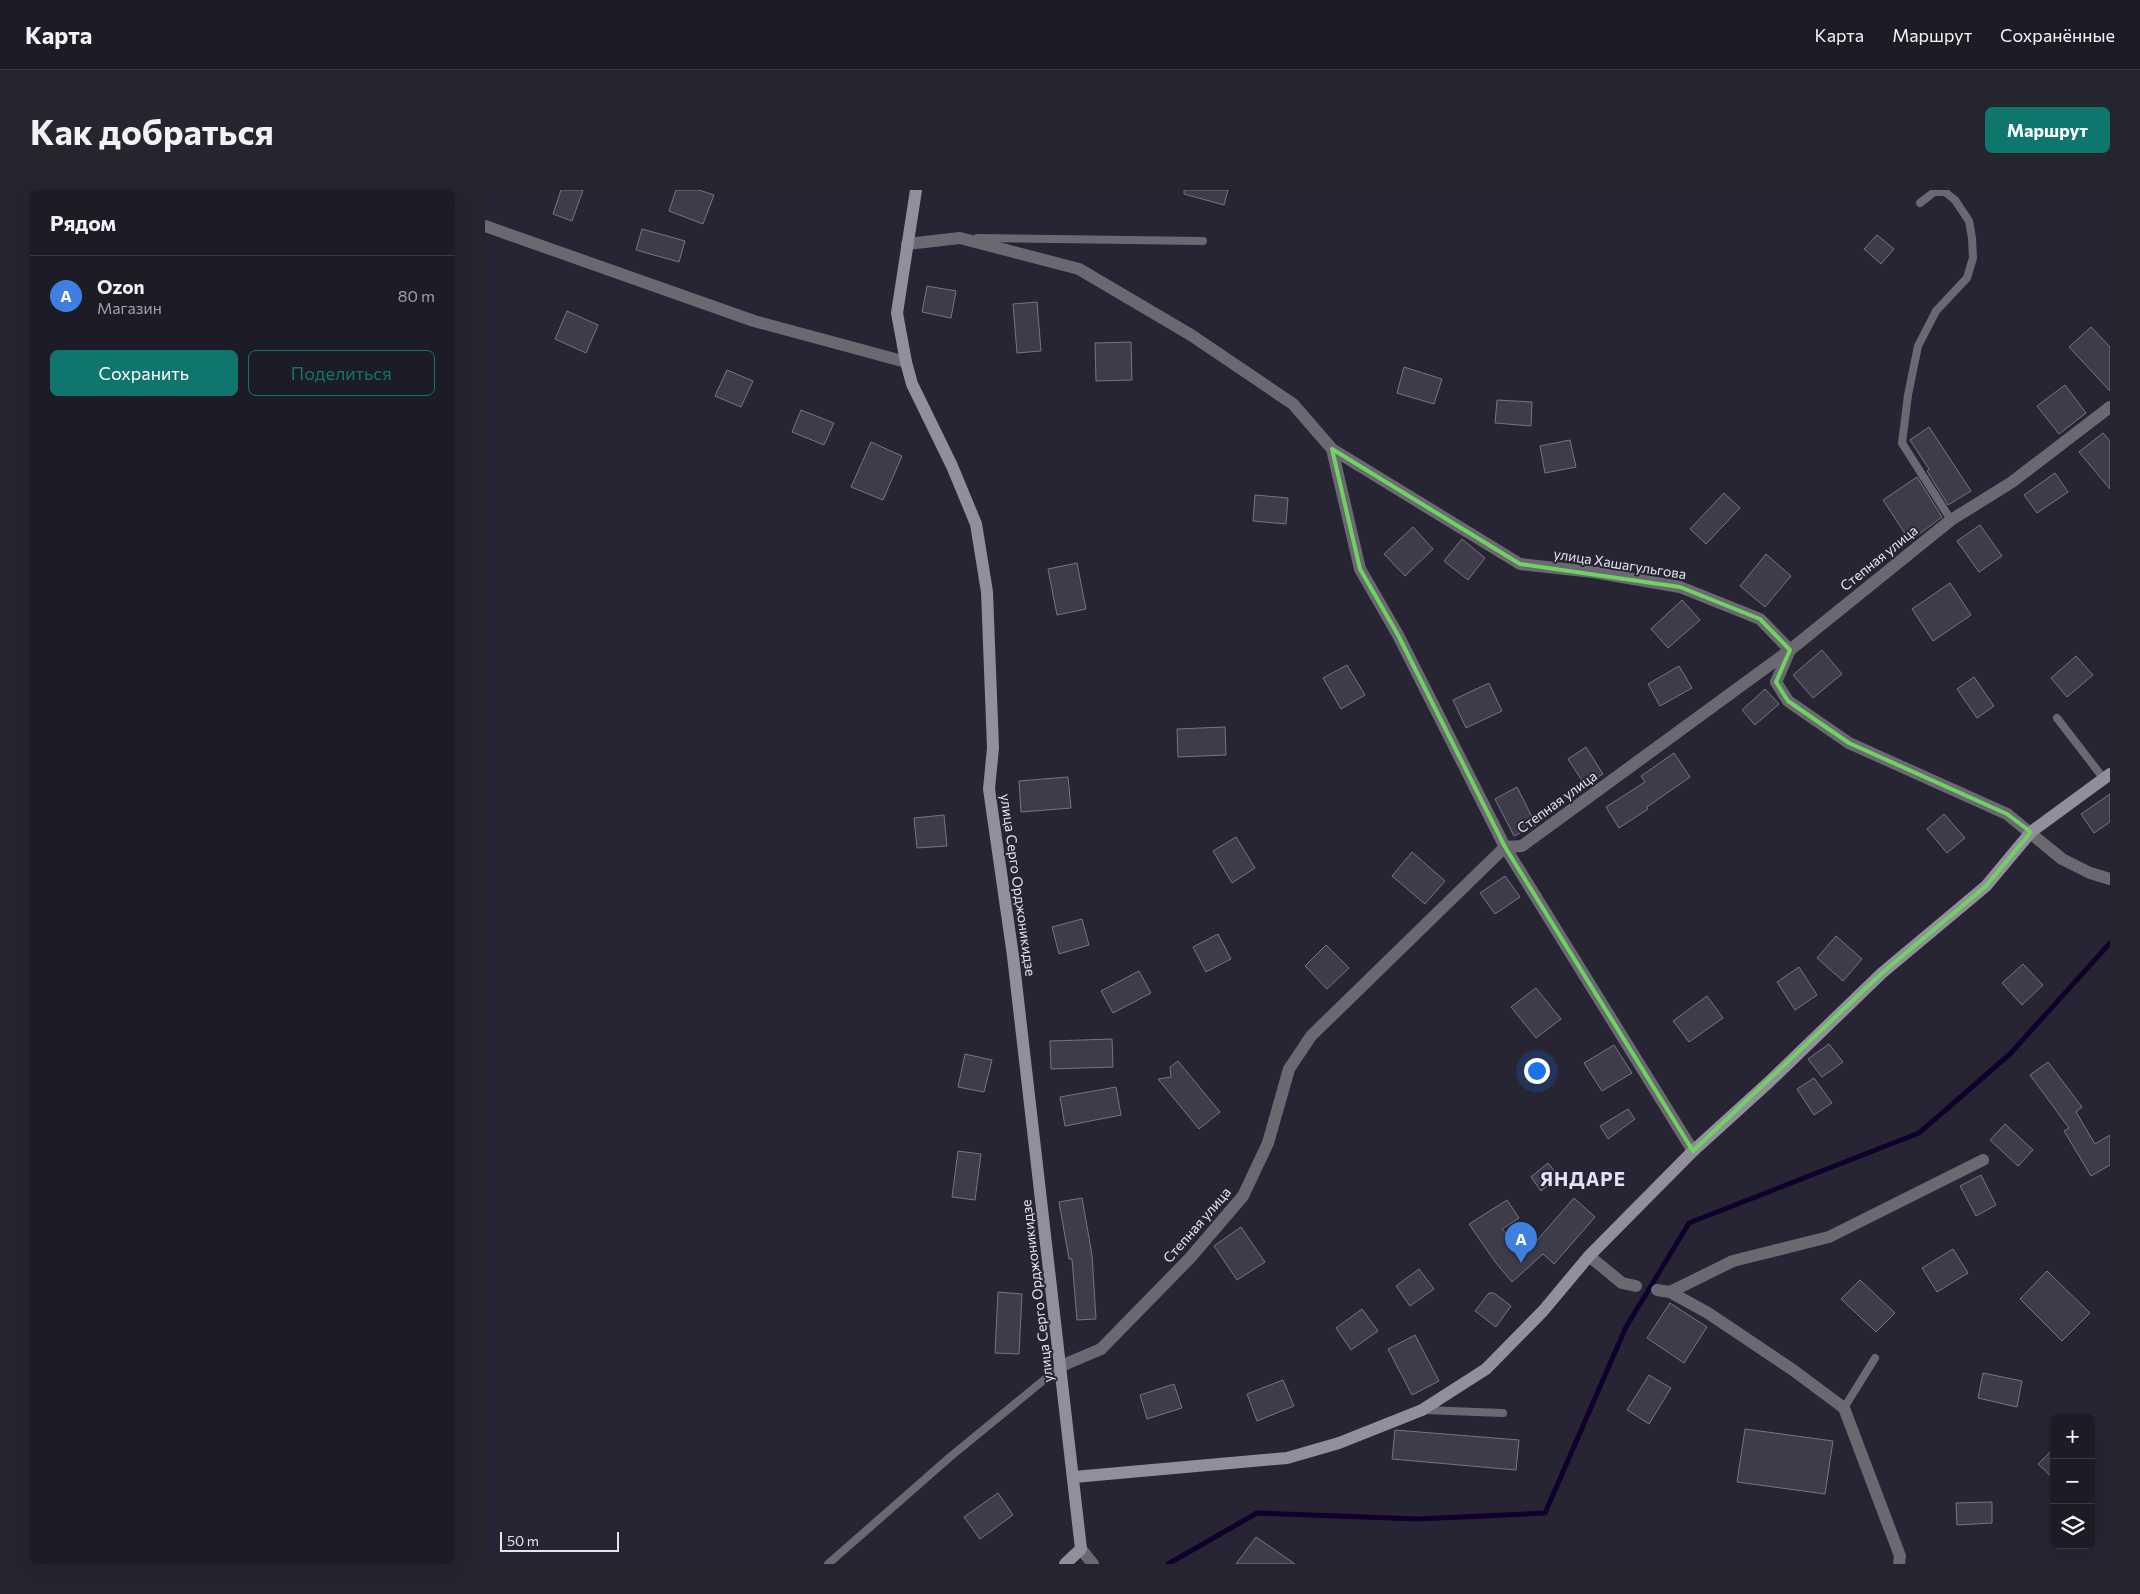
<!DOCTYPE html>
<html lang="ru">
<head>
<meta charset="utf-8">
<style>
  body { margin:0; font-family:Commissioner,sans-serif; background:#25252e; color:#f1f3f6 }
  .controls { position:absolute; right:15px; bottom:15px; display:grid; overflow:hidden; border-radius:8px; box-shadow:0 5px 20px #0002 }
  .controls button { width:45px; height:45px; display:grid; place-items:center; padding:0; border:0; border-bottom:1px solid #3b3a43; background:#1d1c26; color:#f1f3f6; font:25px sans-serif }
  .scale { position:absolute; left:15px; bottom:12px; width:119px; box-sizing:border-box; padding-left:5px; border:2px solid #e6e5ee; border-top:0; font-size:14px; line-height:18px; white-space:nowrap; color:#e6e5ee; -webkit-text-stroke:4px #272533; paint-order:stroke }
  .you { position:absolute; left:1051px; top:880px; width:18px; height:18px; margin:-12px; border:4px solid #fff; border-radius:50%; background:#1a73e8; box-shadow:0 0 0 8px #1a73e833 }
  .badge { display:grid; place-items:center; width:32px; height:32px; border-radius:50%; background:#0f766e; color:#fff; font-size:16px; font-weight:700 }
  .pin { position:absolute; translate:-50% -41px; filter:drop-shadow(0 1px 2px #0008) }
  .pin::after { content:''; position:absolute; top:26px; width:18px; height:15px; background:inherit; clip-path:polygon(0 0,100% 0,50% 100%) }
  .list { margin:0; padding:0; list-style:none }
  h2 { display:flex; justify-content:space-between; align-items:center; height:65px; margin:0; padding:0 20px; font-size:21px }
  h2 small { font-size:16px; font-weight:400; color:#a0a1a7 }
  .list li { display:grid; grid-template-columns:32px 1fr auto; gap:15px; align-items:center; box-sizing:border-box; height:80px; padding:0 20px; border-top:1px solid #3b3a43 }
  .list b { display:block; font-size:19px; white-space:nowrap }
  .list p { margin:0; font-size:16px; white-space:nowrap; color:#a0a1a7 }
  .list em { font-size:16px; font-style:normal; color:#a0a1a7 }
  .actions { display:flex; gap:10px; padding:15px 20px }
  .actions a { flex:1; padding:11px 0; border:1px solid #0f766e; border-radius:8px; text-align:center; font-size:18px; color:#0f766e }
  .actions .main { background:#0f766e; color:#fff }
  .icon { flex:none; width:28px; height:28px; fill:none; stroke:currentColor; stroke-width:2; stroke-linecap:round; stroke-linejoin:round }
  .map { position:relative; flex:none; width:1625px; height:1374px; overflow:hidden; border-radius:8px }
  header { display:flex; align-items:center; gap:30px; box-sizing:border-box; height:70px; padding:0 25px; background:#1d1c26; border-bottom:1px solid #3b3a43 }
  header strong { font-size:24px }
  nav { display:flex; gap:28px; margin-inline-start:auto; font-size:18px }
  .intro { display:flex; align-items:center; justify-content:space-between; box-sizing:border-box; height:120px; padding:0 30px }
  h1 { margin:0; font-size:35px }
  .button { padding:12px 22px; border-radius:8px; background:#0f766e; color:#fff; font-size:18px; font-weight:700 }
  main { display:flex; gap:30px; padding:0 30px }
  aside { flex:1; background:#1d1c26; border-radius:8px; box-shadow:0 5px 20px #0002 }
  .map>svg:first-child { display:block }
  .lines { fill:none; stroke-linecap:round; stroke-linejoin:round }
  .stream { stroke:#0f012b; stroke-width:5 }
  .building { fill:#3e3c4b; stroke:#767485 }
  .lane { stroke:#6a6971; stroke-width:8 }
  .street { stroke:#6a6971; stroke-width:12 }
  .secondary { stroke:#908f9b; stroke-width:12 }
  .marked { fill:none; stroke:#6fd360; stroke-width:4; stroke-linejoin:round }
  .labels { text-anchor:middle; stroke-width:4; stroke-linejoin:round; paint-order:stroke }
  .street-label { font-size:14px; fill:#e6e5ee; stroke:#272533 }
  .district-label { font-size:19px; font-weight:bold; letter-spacing:1px; fill:#e3e1f4; stroke:#272533 }
</style>
</head>
<body>
<header>
<strong>Карта</strong>
<nav><a>Карта</a><a>Маршрут</a><a>Сохранённые</a></nav>
</header>
<div class="intro"><h1>Как добраться</h1><a class="button">Маршрут</a></div>
<main>
<aside>
<h2>Рядом<small></small></h2>
<ul class="list">
<li><span class="badge" style="background:#3f7fe0">A</span><div><b>Ozon</b><p>Магазин</p></div><em>80 m</em></li>
</ul>
<div class="actions"><a class="main">Сохранить</a><a>Поделиться</a></div>
</aside>
<div class="map">
<svg width="1625" height="1374" viewBox="0 0 1625 1374">
  <rect width="100%" height="100%" fill="#272533"/>
  <g class="lines">
    <path class="stream" d="M683 1374 772 1323 932 1329 1060 1323 1141 1137 1204 1033 1434 943 1525 864 1625 753"/>
  </g>
  <path class="building" d="M76 0H98L87 31 68 24Z
    M191 0H214L229 5 218 34 184 21Z
    M699 0H743L739 15 699 4Z
    M157 39 200 51 194 72 151 60Z
    M1392 45 1409 59 1396 74 1379 59Z
    M442 96 471 101 466 128 437 122Z
    M552 112 556 161 532 163 528 114Z
    M82 121 113 135 101 163 70 149Z
    M1606 137 1625 157V201L1584 157Z
    M646 152 647 190 611 191 610 153Z
    M919 177 957 189 949 214 912 203Z
    M242 180 268 191 256 217 230 206Z
    M1580 195 1601 223 1574 244 1552 216Z
    M1012 210 1047 212 1046 236 1010 233Z
    M316 220 349 233 339 255 307 242Z
    M1444 237 1486 301 1463 315 1442 281 1444 279 1425 250Z
    M1618 243 1625 251V299L1594 262Z
    M1085 250 1091 277 1060 283 1055 256Z
    M386 252 417 266 398 310 366 297Z
    M1570 283 1583 302 1552 323 1539 305Z
    M1432 287 1457 327 1425 351 1398 310Z
    M1239 303 1255 318 1221 354 1205 339Z
    M770 305 803 308 801 334 768 331Z
    M1495 335 1517 366 1494 382 1472 351Z
    M928 337 948 359 920 386 899 364Z
    M977 349 1000 368 983 390 959 371Z
    M1281 364 1306 386 1280 417 1255 396Z
    M592 373 601 419 572 425 563 379Z
    M1465 393 1486 425 1448 451 1427 419Z
    M1197 410 1215 430 1183 458 1166 439Z
    M1337 460 1357 484 1328 508 1308 485Z
    M1591 466 1608 485 1582 507 1566 488Z
    M862 475 880 505 856 519 838 488Z
    M1194 476 1207 498 1175 516 1163 494Z
    M1489 487 1509 516 1492 528 1472 499Z
    M1004 493 1017 521 981 538 968 510Z
    M1280 499 1294 514 1270 535 1257 520Z
    M740 537 741 565 693 567 692 539Z
    M1101 557 1118 584 1100 595 1083 569Z
    M1189 563 1205 587 1162 617 1163 619 1134 638 1121 617 1160 592 1156 586Z
    M583 587 586 618 536 622 534 591Z
    M1032 597 1051 635 1029 646 1010 609Z
    M1625 604V632L1609 643 1596 624Z
    M1459 624 1480 648 1462 663 1442 639Z
    M459 625 462 656 432 658 429 628Z
    M751 647 770 678 747 693 728 661Z
    M927 662 960 691 940 714 907 686Z
    M1020 686 1035 707 1010 724 995 703Z
    M597 729 604 755 574 764 567 737Z
    M733 744 746 769 721 782 708 757Z
    M1351 746 1377 769 1358 791 1332 768Z
    M841 755 864 778 842 799 820 776Z
    M1538 774 1558 795 1537 815 1517 793Z
    M1314 777 1332 805 1310 820 1292 792Z
    M654 781 666 803 628 823 616 801Z
    M1051 798 1076 829 1051 848 1026 817Z
    M1222 806 1238 828 1204 852 1188 831Z
    M627 849 628 877 566 879 565 851Z
    M1344 854 1358 872 1337 887 1323 869Z
    M1129 855 1147 883 1117 901 1099 873Z
    M480 864 507 870 499 902 473 897Z
    M693 871 735 922 714 939 673 889 686 887 685 877Z
    M1563 872 1597 917 1591 922 1610 954 1625 945V975L1606 986 1579 941 1584 938 1545 885Z
    M1329 888 1347 913 1329 925 1312 899Z
    M631 897 636 925 580 936 575 907Z
    M1143 919 1150 929 1123 949 1115 936Z
    M1520 934 1548 960 1533 976 1505 950Z
    M473 961 496 964 490 1010 467 1007Z
    M1063 973 1074 987 1056 1001 1046 987Z
    M1496 985 1511 1015 1491 1026 1475 996Z
    M597 1008 607 1065 611 1129 592 1130 587 1069H584L574 1012Z
    M1089 1008 1110 1027 1069 1074 1058 1064 1027 1092 1011 1073 984 1034 1022 1010 1034 1028 1017 1039 1040 1064Z
    M756 1037 780 1072 752 1090 729 1056Z
    M1468 1059 1483 1083 1452 1102 1437 1078Z
    M934 1079 949 1099 925 1116 911 1096Z
    M1562 1081 1605 1123 1577 1151 1535 1109Z
    M1375 1090 1410 1123 1391 1142 1356 1109Z
    M513 1102 537 1104 534 1164 510 1163Z
    M1004 1103H1009L1026 1116 1011 1137 990 1121Z
    M1185 1113 1222 1137 1199 1173 1162 1148Z
    M877 1119 893 1141 866 1160 851 1138Z
    M930 1145 954 1191 927 1205 903 1159Z
    M1498 1183 1537 1191 1532 1217 1493 1208Z
    M1164 1185 1186 1198 1164 1234 1142 1220Z
    M798 1190 809 1216 772 1231 762 1204Z
    M689 1194 697 1218 662 1229 655 1205Z
    M1260 1239 1348 1251 1340 1304 1252 1292Z
    M910 1240 1034 1250 1031 1280 907 1269Z
    M1569 1258V1289L1553 1274Z
    M513 1303 528 1325 495 1349 479 1327Z
    M1507 1312V1333L1472 1335 1471 1313Z
    M771 1347 810 1374H751Z"/>
  <g class="lines">
    <path class="lane" d="M1435 13 1449 2H1460L1470 10 1484 31 1487 48 1488 68 1482 88 1451 121 1433 156 1423 205 1417 253 1466 330
      M492 48 718 51
      M1572 528 1619 589
      M1359 1218 1390 1168
      M939 1220 1018 1223
      M343 1374 465 1267 576 1176"/>
    <path class="street" d="M0 36 269 131 421 172
      M422 54 475 48 594 79 706 145 808 214 847 259 875 379 913 445 1020 657 1208 961
      M847 259 1035 374 1108 382 1195 397 1275 429 1305 460 1291 492 1303 511 1364 553 1522 624 1577 669 1605 683 1625 689
      M1104 1066 1137 1093 1151 1096
      M1172 1100 1185 1102 1223 1123 1308 1180 1359 1218 1415 1366 1414 1374
      M1185 1102 1248 1071 1344 1047 1498 970
      M576 1176 616 1159 705 1068 758 1006 783 953 804 879 826 846 1020 657 1037 656 1305 460 1466 330 1527 292 1625 217
      M596 1359 608 1374"/>
    <path class="secondary" d="M431 0 412 123 421 172 427 194 467 276 491 334 502 402 508 558 504 599 528 766 596 1359 580 1374
      M589 1287 802 1268 854 1253 937 1220 1001 1179 1058 1121 1104 1066 1208 961 1284 892 1397 783 1501 696 1546 642 1625 584"/>
  </g>
  <path class="marked" d="M847 259 1035 374 1195 397 1275 429 1305 460 1291 492 1303 511 1364 553 1522 624 1546 642 1501 696 1397 783 1208 961 1020 657 913 445 875 379Z"/>
  <g class="labels">
    <g class="street-label">
      <text transform="translate(1394 368) rotate(-39)" y="5">Степная улица</text>
      <text transform="translate(1135 374) rotate(9)" y="5">улица Хашагульгова</text>
      <text transform="translate(1072 612) rotate(-36)" y="5">Степная улица</text>
      <text transform="translate(533 695) rotate(82)" y="5">улица Серго Орджоникидзе</text>
      <text transform="translate(712 1035) rotate(-49)" y="5">Степная улица</text>
      <text transform="translate(552 1101) rotate(-97)" y="5">улица Серго Орджоникидзе</text>
    </g>
    <g class="district-label">
      <text x="1098" y="996">ЯНДАРЕ</text>
    </g>
  </g>
</svg>
<div class="controls">
<button>+</button>
<button>−</button>
<button><svg class="icon" aria-label="layers" viewBox="0 0 24 24"><path d="M12 4l9 5-9 5-9-5zM3 14l9 5 9-5"/></svg></button>
</div>
<div class="scale">50 m</div>
<div class="you"></div>
<div class="pin badge" style="left:1036px;top:1073px;background:#3f7fe0">A</div>
</div>
</main>
</body>
</html>
